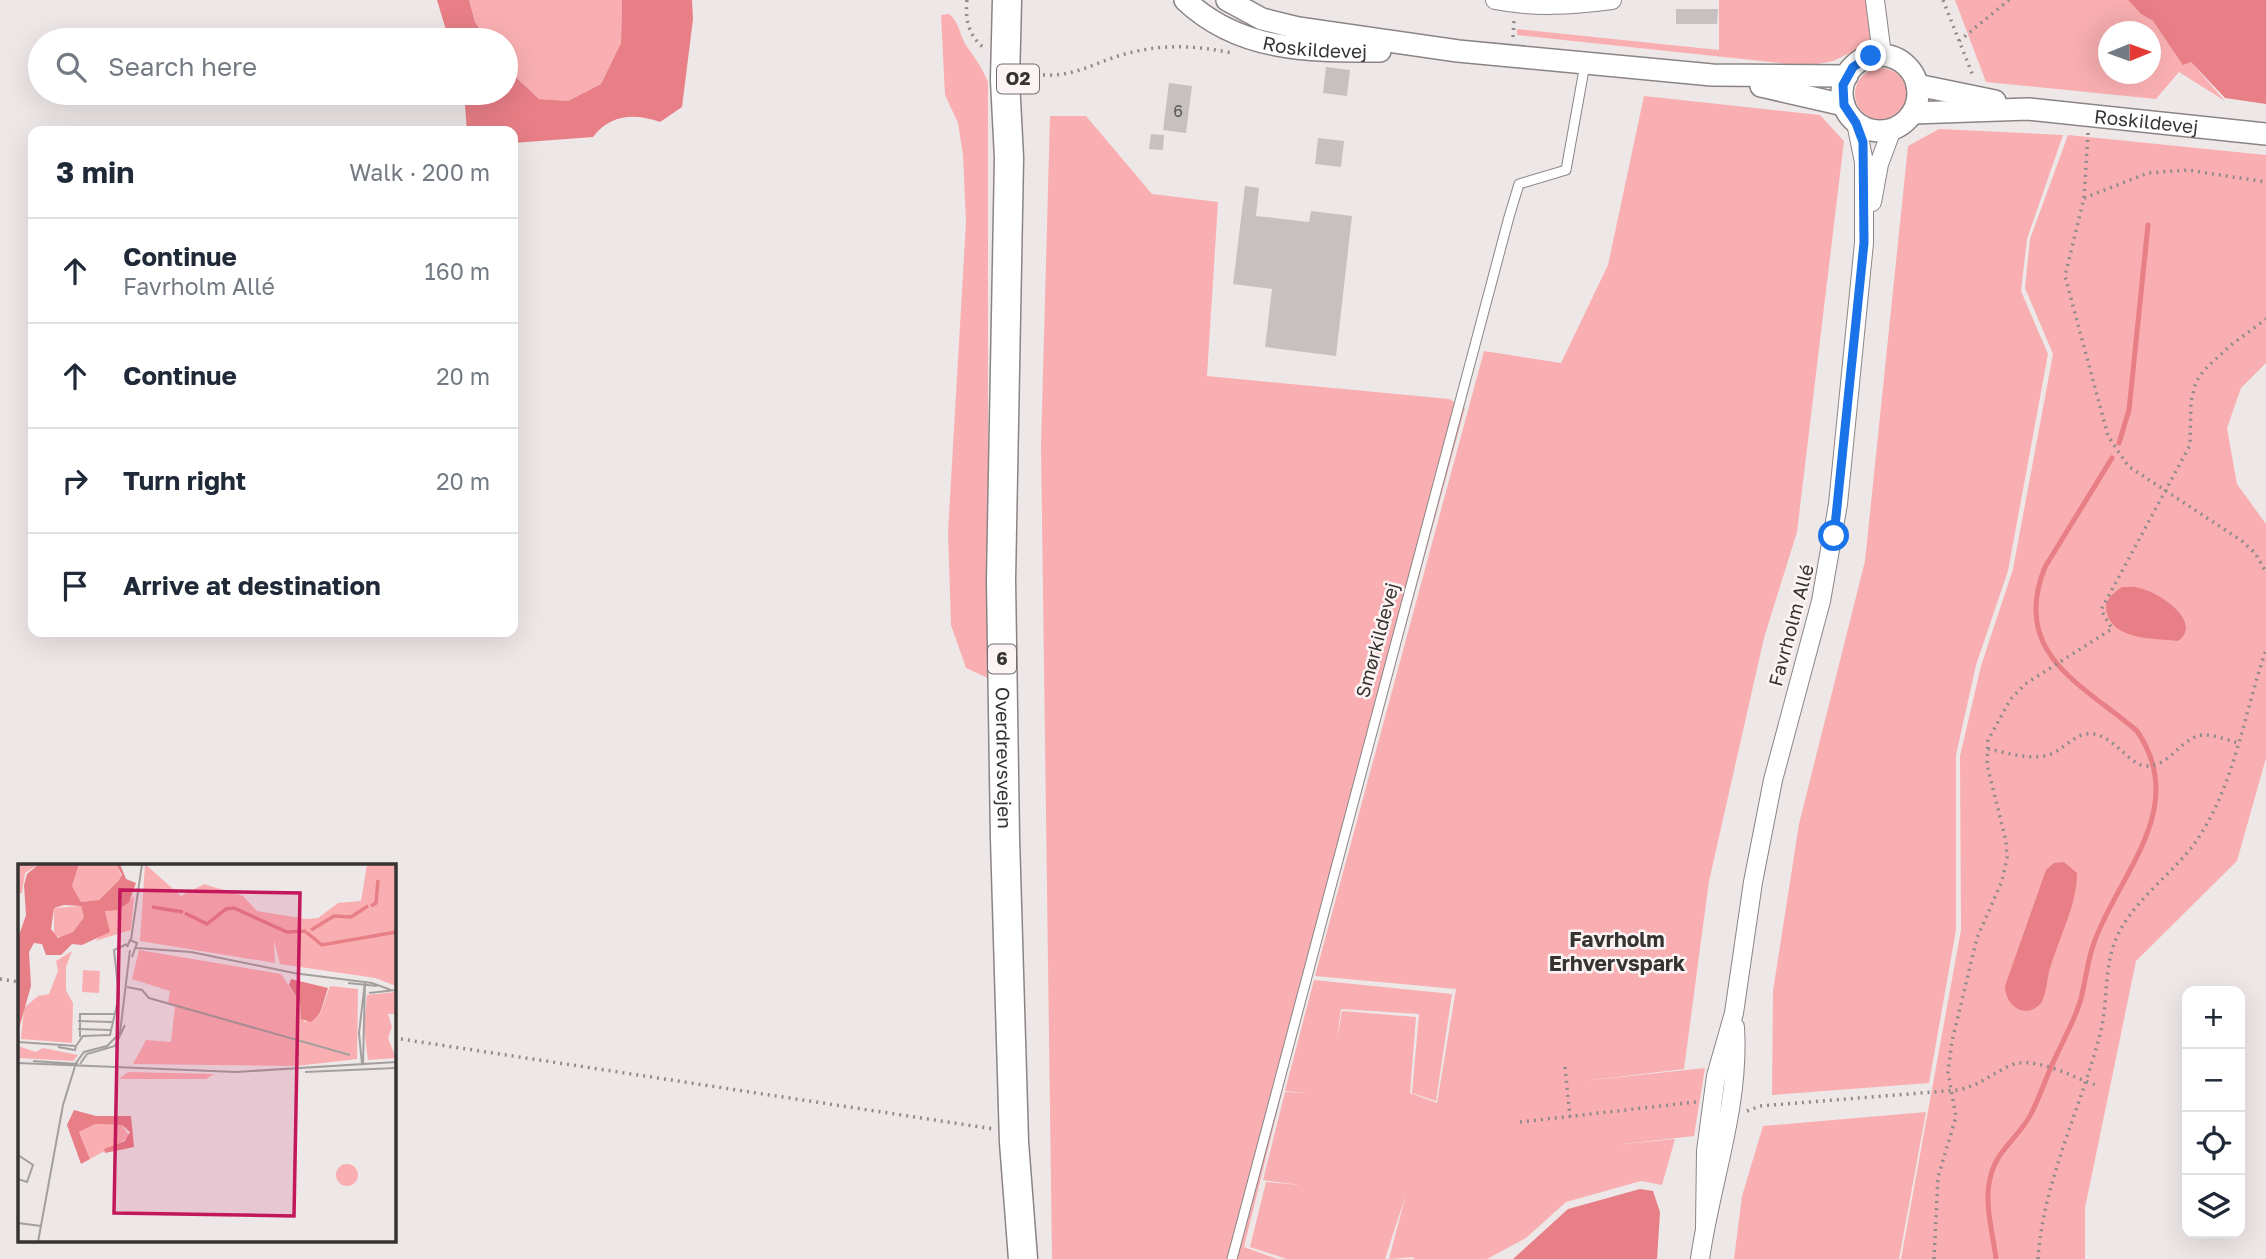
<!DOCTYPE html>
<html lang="en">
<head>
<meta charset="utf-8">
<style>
  body { margin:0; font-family:"Golos Text",sans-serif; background:#f2f2f3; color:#1f2937 }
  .controls { position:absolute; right:21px; bottom:21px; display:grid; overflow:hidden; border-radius:14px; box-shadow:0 7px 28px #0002 }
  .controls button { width:63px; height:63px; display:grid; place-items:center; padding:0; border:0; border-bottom:2px solid #e0e1e3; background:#fff; color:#1f2937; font:35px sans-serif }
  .compass { position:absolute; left:2098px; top:21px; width:63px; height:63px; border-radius:50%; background:#fff; box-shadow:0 7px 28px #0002; rotate:89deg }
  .stop { position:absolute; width:21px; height:21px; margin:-16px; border:5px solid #1a73e8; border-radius:50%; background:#fff }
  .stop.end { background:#1a73e8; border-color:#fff; box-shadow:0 2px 7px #0008 }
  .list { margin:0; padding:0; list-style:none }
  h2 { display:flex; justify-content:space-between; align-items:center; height:91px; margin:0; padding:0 28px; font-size:30px }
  h2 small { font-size:23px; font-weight:400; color:#747a83 }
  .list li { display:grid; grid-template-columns:46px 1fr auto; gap:21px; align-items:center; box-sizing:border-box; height:105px; padding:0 28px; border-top:2px solid #e0e1e3 }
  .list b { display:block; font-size:26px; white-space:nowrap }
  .list p { margin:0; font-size:23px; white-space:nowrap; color:#747a83 }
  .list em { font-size:23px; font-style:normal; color:#747a83 }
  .icon { flex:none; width:38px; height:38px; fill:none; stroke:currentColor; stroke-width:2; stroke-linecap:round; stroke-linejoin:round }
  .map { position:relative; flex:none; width:2266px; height:1259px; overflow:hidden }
  .search { position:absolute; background:#fff; box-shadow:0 7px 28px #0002; left:28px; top:28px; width:490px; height:77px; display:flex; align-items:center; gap:18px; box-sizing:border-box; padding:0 24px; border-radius:38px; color:#747a83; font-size:26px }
  .panel { position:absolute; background:#fff; box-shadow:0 7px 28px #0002; left:28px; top:126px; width:490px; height:511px; border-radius:14px }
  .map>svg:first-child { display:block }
  .green { fill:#f9afb1; fill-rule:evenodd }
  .water { fill:#e87e86 }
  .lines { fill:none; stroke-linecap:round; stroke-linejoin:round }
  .stream { stroke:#e87e86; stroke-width:5 }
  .building { fill:#c7c0c0 }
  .service-casing { stroke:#8b8485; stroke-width:11 }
  .minor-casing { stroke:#8b8485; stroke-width:20 }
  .tertiary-casing { stroke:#8b8485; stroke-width:24 }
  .primary-casing { stroke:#8b8485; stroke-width:31 }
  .path { stroke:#908b8b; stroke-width:3.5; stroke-dasharray:2 5; stroke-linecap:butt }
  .service { stroke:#fff; stroke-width:9 }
  .minor { stroke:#fff; stroke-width:18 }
  .tertiary { stroke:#fff; stroke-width:21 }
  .primary { stroke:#fff; stroke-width:28 }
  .route { stroke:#1a73e8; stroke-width:9 }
  .labels { text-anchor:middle; stroke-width:5; stroke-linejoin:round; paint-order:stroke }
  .number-label { font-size:16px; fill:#5a5656 }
  .shield { fill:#fcf4f4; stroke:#716d6d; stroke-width:2 }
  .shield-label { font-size:18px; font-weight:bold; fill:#363333 }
  .street-label { font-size:19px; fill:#363333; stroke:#fcf4f4 }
  .neighbourhood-label { font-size:21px; font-weight:bold; fill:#363333; stroke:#fcf4f4 }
  .inset-river { fill:none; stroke:#e87e86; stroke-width:3.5 }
  .inset-road { fill:none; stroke:#a49f9f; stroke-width:2 }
  .view { fill:#c2185b; fill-opacity:0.15; stroke:#c2185b; stroke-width:3.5 }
  .inset-edge { fill:none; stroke:#363333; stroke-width:3.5 }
</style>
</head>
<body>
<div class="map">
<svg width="2266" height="1259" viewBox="0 0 2266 1259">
  <rect width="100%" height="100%" fill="#eee7e7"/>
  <path class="green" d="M469 0H622L621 43 601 84 568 101 539 99 506 68V40H487L475 22Z
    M1719 0H1866L1872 32 1869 44 1833 61 1807 66 1517 35V29L1719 50Z
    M1955 0H2128L2141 14 2153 21 2183 64 2191 62 2225 101 2179 72 2156 99 1986 82ZM2108 32H2150V74H2108Z
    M949 14C961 24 959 36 968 48 976 59 982 68 988 82V678L966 668 951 625 948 532 966 222 963 155 958 123 945 95 941 15Z
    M1855 94a26 26 0 1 1 52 0a26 26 0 1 1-52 0Z
    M1644 96 1820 115 1844 141 1797 532 1764 638 1709 881 1684 1069 1583 1081 1705 1068 1694 1136 1615 1145 1675 1139 1662 1185 1641 1181 1566 1202 1526 1238 1487 1259H1413L1415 1257 1389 1259 1406 1194 1385 1259H1287L1250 1247 1266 1182 1300 1185 1263 1180 1285 1092 1306 1093 1285 1091 1314 980 1452 994 1436 1101 1412 1093 1419 1014 1341 1009 1337 1040 1342 1011 1416 1017 1410 1093 1437 1103 1456 989 1315 976 1484 351 1561 363 1608 265Z
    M1050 116H1086L1152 194 1218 202 1207 376 1449 399 1465 408 1311 974 1244 1247 1278 1259H1052L1041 445Z
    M1939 129 2063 135 2027 239 2021 291 2048 354 2008 571 1976 665 1956 755V930L1929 1083 1772 1095 1773 991 1799 824 1865 561 1908 146Z
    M2068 135 2266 155V363L2241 388 2227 428 2237 484 2266 524V758L2237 861 2136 961 2085 1208V1259H1901L1961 930 1960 756 1981 666 2013 569 2053 354 2025 288 2030 239Z
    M1926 1112 1899 1259H1734L1742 1196 1763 1126Z"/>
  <path class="water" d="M437 0H469L475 22 487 40H449Z
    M622 0H692L693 19 682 107 660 122C635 113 610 114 593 137L513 143V131H467L464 93H506V68L539 99 568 101 601 84 621 43Z
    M2128 0H2266V104L2225 98 2191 62 2183 65 2153 21 2141 14Z
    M2122 587C2127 587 2134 586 2139 588 2159 592 2204 622 2178 641 2155 638 2114 641 2107 613 2103 601 2112 594 2122 587Z
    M2064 862 2077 873C2077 906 2058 939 2049 972 2047 980 2046 996 2041 1003 2025 1021 2005 1005 2005 986L2046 870 2054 863Z
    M1640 1189 1653 1191 1660 1212 1657 1259H1513L1568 1209Z"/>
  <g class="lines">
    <path class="stream" d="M2119 443 2129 410 2148 225
      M1996 1259C1993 1233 1983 1201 1991 1175 1997 1150 2020 1136 2031 1114 2039 1098 2045 1081 2052 1065 2061 1044 2073 1024 2080 1002 2086 981 2087 960 2095 940 2121 871 2189 807 2137 731 2082 684 2010 654 2045 567L2112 458"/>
  </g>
  <path class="building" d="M1676 9H1718L1717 24H1676Z
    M1326 67 1350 70 1347 96 1323 93Z
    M1169 83 1192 86 1186 133 1163 130Z
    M1151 134 1164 135 1163 150 1149 149Z
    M1318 138 1344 141 1341 167 1315 164Z
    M1245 186 1259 188 1256 216 1309 222 1311 211 1352 216 1336 356 1265 347 1272 289 1233 284Z"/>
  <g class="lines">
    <defs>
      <path id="service" d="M1232 1259 1509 217 1519 184 1566 170 1585 64"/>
      <path id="minor" d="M1495 0C1535 8 1572 5 1612 0
        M1875 0 1882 55
        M1872 202 1879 164 1892 129
        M1705 1228 1706 1151 1716 1076 1734 1013 1753 882 1773 780 1821 601 1838 504 1864 243V162L1856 123
        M1700 1259C1711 1181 1740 1107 1735 1027"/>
      <g id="tertiary">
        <path id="s1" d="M1185 0C1240 52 1310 51 1380 51"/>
        <path d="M1227 0 1262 19 1298 28 1458 51 1712 75 1847 76"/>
        <circle cx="1880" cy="93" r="38"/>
        <path d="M1917 85 1995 101"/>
        <path d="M1761 86 1844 105"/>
        <path id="s2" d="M1913 113 2028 109 2266 134"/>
      </g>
      <g id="primary">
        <path id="s3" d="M1007 0 1005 80 1009 158 1001 580 1005 838 1014 1142 1023 1259"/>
      </g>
    </defs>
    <use href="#service" class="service-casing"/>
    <use href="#minor" class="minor-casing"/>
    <use href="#tertiary" class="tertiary-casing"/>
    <use href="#primary" class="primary-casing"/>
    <path class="path" d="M967 0C965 19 968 35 984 48
      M1943 0 1973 76
      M1513 37 1514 20
      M1959 41 2009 0
      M1043 75C1078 77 1100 59 1133 52 1167 44 1198 46 1232 53
      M2088 133 2084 198 2065 276 2108 436 2128 466 2242 541 2255 553 2266 572
      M2084 198 2148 173 2188 170 2266 182
      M1988 749C2008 753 2031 761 2051 754 2066 748 2076 731 2094 734 2116 738 2131 767 2147 766 2172 765 2179 739 2202 735 2213 734 2227 740 2238 743
      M0 979 19 982
      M394 1038 994 1129
      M1565 1067 1570 1117
      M1747 1111 1760 1106 1958 1090C1978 1086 1989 1076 2007 1067 2032 1053 2071 1077 2096 1085
      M1520 1122 1696 1102
      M1934 1259 1938 1177 1956 1117 1948 1072 1952 1041 1977 938 2002 881 2007 858 2006 841 1987 765 1988 740 2010 700 2025 684 2112 629 2101 610 2190 445 2191 401 2196 382 2204 370 2231 345 2266 319
      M2038 1259C2043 1182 2081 1108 2100 1034 2108 1005 2104 972 2114 944 2129 902 2173 875 2197 840 2235 784 2244 713 2266 650"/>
    <use href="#service" class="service"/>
    <use href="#minor" class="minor"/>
    <use href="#tertiary" class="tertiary"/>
    <use href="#primary" class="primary"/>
  </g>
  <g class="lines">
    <path class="route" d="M1834 536 1864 243 1863 142 1856 123 1844 105 1843 85 1853 67 1871 56"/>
  </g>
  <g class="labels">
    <g class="number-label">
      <text x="1178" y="117">6</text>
    </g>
    <g class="shield">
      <rect x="997" y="64.5" width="42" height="29" rx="5"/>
      <rect x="988" y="644.5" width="28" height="29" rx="5"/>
    </g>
    <g class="shield-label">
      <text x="1018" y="85">O2</text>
      <text x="1002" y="665">6</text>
    </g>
    <g class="street-label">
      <text dy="7" stroke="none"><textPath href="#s1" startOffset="142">Roskildevej</textPath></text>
      <text dy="7" stroke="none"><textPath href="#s2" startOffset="234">Roskildevej</textPath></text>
      <text transform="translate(1791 625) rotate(-75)" y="7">Favrholm Allé</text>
      <text transform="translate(1377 640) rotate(-75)" y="7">Smørkildevej</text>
      <text dy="7" stroke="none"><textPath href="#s3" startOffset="758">Overdrevsvejen</textPath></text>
    </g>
    <g class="neighbourhood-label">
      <text x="1617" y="947">Favrholm<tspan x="1617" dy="24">Erhvervspark</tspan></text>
    </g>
  </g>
  <g transform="translate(18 864)">
    <rect width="378" height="378" fill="#eee7e7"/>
    <path d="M0 0H21L7 9 4 29H0ZM61 0H98L104 13 81 36 63 38 54 22ZM127 0 163 32 186 20 225 32 239 47 288 55 300 54 320 39 343 37 349 0H378V122L357 114 262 100 256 76 257 99 122 77ZM116 32 113 66 77 77 91 64 87 47 105 42ZM63 42 66 53 55 68 44 74 36 71V44ZM121 86 263 110 282 138 286 158 302 150 312 122 340 125 339 195 279 202 115 200 128 176 153 178 157 143 150 138 152 127 114 115ZM54 87 48 103V126L55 139 54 179 3 175 6 144 20 132 31 130 40 107 38 97ZM65 106 82 107 81 129 64 128ZM378 128V150H370L374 163 370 174 378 194 350 196 346 165 349 131ZM0 182 18 188 25 184 60 191 55 197 0 194ZM110 208 196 210 188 215H101ZM76 260 104 261 112 273 72 295 61 268ZM318 311a11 11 0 1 1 22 0a11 11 0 1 1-22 0Z" fill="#f9afb1"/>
    <path d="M21 0H61L54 22 63 38 81 36 101 16 104 11 98 0H102L108 15 118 19 111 38 100 46 87 47 92 68 64 81 54 80 43 91H28L24 80 16 79 11 88 13 122 0 168V74L8 51 6 21 9 10ZM46 41 63 42 66 53 55 68 40 74 33 65 36 44ZM273 115 310 124 302 149 293 158 283 155 282 138 271 121ZM56 246 78 252H113L116 283 87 289 86 285 107 277 112 268 104 261 77 260 61 268 72 295 63 300 49 261Z" fill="#e87e86" fill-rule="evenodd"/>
    <path class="inset-river" d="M353 42 358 39 360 16M134 43 165 48M167 49 189 60 208 45 216 44 269 68 288 67M293 66 316 52 333 53 350 42M288 68 304 81 378 68"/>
    <path class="inset-road" d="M113 76 124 0M109 83 112 76 119 79 114 93M118 84 173 88 276 109M275 109 354 119 373 126M330 119 359 122M109 123 124 126 131 134 332 191M351 129 378 126M60 157 95 158M60 165 94 166M62 173V150H97M0 178 58 182 65 172 92 171 101 132 96 86 109 80M40 183 57 186 58 182M15 197 60 200M0 199 218 208 378 198M58 199 66 188 89 182 102 169 112 86M62 200 69 190 97 182 107 161M344 200 341 169 347 118 345 200M287 208 378 204M0 291 15 301 9 318 0 315M0 359 23 362M20 378 45 241 58 199"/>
    <path class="view" d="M102 26 282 29 276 352 96 349Z"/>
    <rect width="378" height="378" class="inset-edge"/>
  </g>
</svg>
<div class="controls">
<button>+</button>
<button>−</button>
<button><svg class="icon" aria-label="locate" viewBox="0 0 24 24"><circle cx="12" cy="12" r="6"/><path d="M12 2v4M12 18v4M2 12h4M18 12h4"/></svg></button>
<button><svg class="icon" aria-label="layers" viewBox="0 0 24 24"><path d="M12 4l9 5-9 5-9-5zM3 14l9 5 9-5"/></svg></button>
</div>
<svg class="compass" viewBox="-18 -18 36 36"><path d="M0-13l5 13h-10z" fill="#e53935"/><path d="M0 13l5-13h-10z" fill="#747a83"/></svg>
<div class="stop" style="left:1834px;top:536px"></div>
<div class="stop end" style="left:1871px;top:56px"></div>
<div class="search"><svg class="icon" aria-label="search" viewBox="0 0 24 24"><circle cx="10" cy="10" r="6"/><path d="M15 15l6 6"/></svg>Search here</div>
<section class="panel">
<h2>3 min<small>Walk · 200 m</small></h2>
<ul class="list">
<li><svg class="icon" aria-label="ahead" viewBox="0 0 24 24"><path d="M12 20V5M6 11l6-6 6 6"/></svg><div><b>Continue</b><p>Favrholm Allé</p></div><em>160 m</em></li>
<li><svg class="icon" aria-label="ahead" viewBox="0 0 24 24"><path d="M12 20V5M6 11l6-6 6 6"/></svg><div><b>Continue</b></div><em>20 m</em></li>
<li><svg class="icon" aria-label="right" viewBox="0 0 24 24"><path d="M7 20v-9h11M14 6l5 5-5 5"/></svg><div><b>Turn right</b></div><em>20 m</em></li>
<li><svg class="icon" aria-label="arrive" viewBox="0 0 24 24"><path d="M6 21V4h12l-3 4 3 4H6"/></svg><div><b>Arrive at destination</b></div></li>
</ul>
</section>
</div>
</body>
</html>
